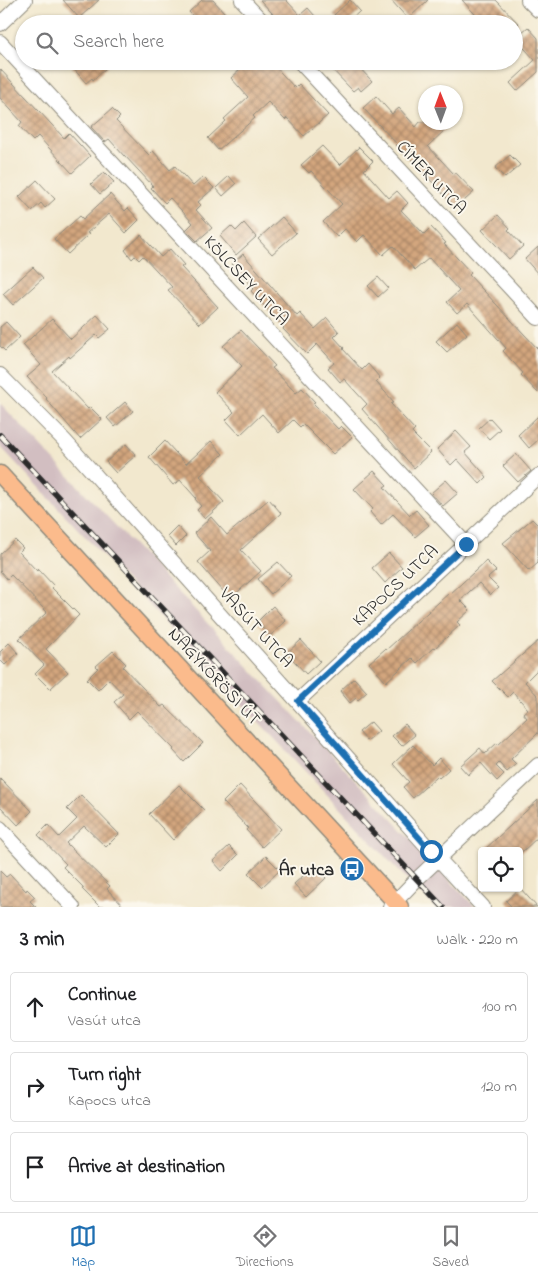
<!DOCTYPE html>
<html lang="en">
<head>
<meta charset="utf-8">
<style>
  body { margin:0; font-family:"Indie Flower",sans-serif; background:#f6f6f6; color:#202124 }
  .controls { position:absolute; right:15px; bottom:15px; display:grid; overflow:hidden; border-radius:5px; box-shadow:0 1px 4px #0004 }
  .controls button { width:45px; height:45px; display:grid; place-items:center; padding:0; border:0; border-bottom:1px solid #e0e0e0; background:#fff; color:#202124; font:25px sans-serif }
  .compass { position:absolute; left:418px; top:85px; width:45px; height:45px; border-radius:50%; background:#fff; box-shadow:0 1px 4px #0004; rotate:359deg }
  .stop { position:absolute; width:15px; height:15px; margin:-11px; border:4px solid #1f6fb2; border-radius:50%; background:#fff }
  .stop.end { background:#1f6fb2; border-color:#fff; box-shadow:0 1px 5px #0008 }
  .list { margin:0; padding:0; list-style:none }
  h2 { display:flex; justify-content:space-between; align-items:center; height:65px; margin:0; padding:0 20px; font-size:21px }
  h2 small { font-size:16px; font-weight:400; color:#757577 }
  .list li { display:grid; grid-template-columns:32px 1fr auto; gap:15px; align-items:center; box-sizing:border-box; height:70px; margin:0 10px 10px; padding:0 10px; border:1px solid #e0e0e0; border-radius:5px }
  .list b { display:block; font-size:19px; white-space:nowrap }
  .list p { margin:0; font-size:16px; white-space:nowrap; color:#757577 }
  .list em { font-size:16px; font-style:normal; color:#757577 }
  .icon { flex:none; width:28px; height:28px; fill:none; stroke:currentColor; stroke-width:2; stroke-linecap:round; stroke-linejoin:round }
  .map { position:relative; flex:none; width:538px; height:907px; overflow:hidden }
  .search { position:absolute; background:#fff; box-shadow:0 1px 4px #0004; left:15px; right:15px; top:15px; height:55px; display:flex; align-items:center; gap:12px; box-sizing:border-box; padding:0 18px; border-radius:28px; color:#757577; font-size:19px }
  .sheet { height:305px; background:#fff }
  nav { display:flex; justify-content:space-around; align-items:center; box-sizing:border-box; height:70px; border-top:1px solid #e0e0e0; background:#fff; font-size:14px; color:#757577 }
  nav a { display:grid; justify-items:center; gap:2px }
  nav .on { color:#1f6fb2 }
  .map>svg:first-child { display:block }
  .railway { fill:#d2bec1 }
  .building { fill:url(#building-cross-hatch) }
  .lines { fill:none; stroke-linecap:round; stroke-linejoin:round }
  .minor-casing { stroke:#8e8a7c; stroke-width:16 }
  .major-casing { stroke:#8e8a7c; stroke-width:19 }
  .minor { stroke:#fff; stroke-width:14 }
  .major { stroke:#fbbb8c; stroke-width:16 }
  .rail-casing { stroke:#2b2b2b; stroke-width:5.5 }
  .rail { stroke:#fbf7ec; stroke-width:4; stroke-dasharray:11; stroke-linecap:butt }
  .route { stroke:#1f6fb2; stroke-width:6 }
  .labels { text-anchor:middle; stroke-width:4; stroke-linejoin:round; paint-order:stroke }
  .street-label { font-size:18px; fill:#2b2b2b; stroke:#fbf7ec }
  .poi-label { font-size:18px; font-weight:bold; fill:#2b2b2b; stroke:#fbf7ec; text-anchor:end }
</style>
</head>
<body>
<div class="map">
<svg width="538" height="907" viewBox="0 0 538 907">
  <defs>
    <pattern id="building-cross-hatch" width="8" height="8" patternUnits="userSpaceOnUse" patternTransform="scale(1.25)"><rect width="8" height="8" fill="#d3a67e"/><path d="M0 0l8 8M0 8l8-8" fill="none" stroke="#ab8767"/></pattern>
  </defs>
  <rect width="100%" height="100%" fill="#fbf7ec"/>
  <filter id="ink" filterUnits="userSpaceOnUse"><feTurbulence type="fractalNoise" baseFrequency=".02" numOctaves="2"/><feDisplacementMap in="SourceGraphic" scale="10" xChannelSelector="R" yChannelSelector="G"/><feConvolveMatrix kernelMatrix="1 2 1 2 8 2 1 2 1" color-interpolation-filters="sRGB"/></filter>
  <filter id="wash" filterUnits="userSpaceOnUse"><feTurbulence type="fractalNoise" baseFrequency=".0096" numOctaves="4" result="noise"/><feDisplacementMap in="SourceGraphic" scale="20" xChannelSelector="R" yChannelSelector="G"/><feGaussianBlur stdDeviation="1.12" result="paint"/><feColorMatrix in="noise" values="0 0 0 0 0 0 0 0 0 0 0 0 0 0 0 0 0 1.4 0 .05"/><feComposite in="paint" operator="in"/></filter>
  <g filter="url(#wash)">
    <rect width="100%" height="100%" fill="#f2e8ce"/>
    <path class="railway" d="M0 403 459 890 475 907H435L394 866 0 446Z"/>
    <g id="blocks">
      <path class="building" d="M63 0H99L79 18Z
        M202 0H213L235 24H200L189 12Z
        M260 0H286L300 15 308 8 322 24H282Z
        M350 0 360 11 346 24H342L334 15Z
        M391 0H428L408 19Z
        M462 0H496L519 24H484Z
        M528 27 538 38V72L517 91 510 83 535 60 515 38Z
        M79 61H101L107 67 93 80 92 78 86 83 72 67Z
        M250 61H270L295 88 299 84 328 115 304 136 287 118 285 120 268 102 253 116 255 118 218 150 208 138 226 121 224 119 248 97 231 78Z
        M324 61H353L372 81 361 91 358 87 353 91Z
        M0 69 64 138 69 133 90 156 72 173 38 136 33 141 19 126 22 122 0 98Z
        M376 96 392 114 399 108 416 127 420 122H441L447 128 428 146 454 174 456 173 474 192 456 208 410 158 408 159 396 145 397 144 363 108Z
        M112 109 120 117 116 121 149 155 153 151 170 170 175 166 193 186 203 177 214 188 198 202 201 205 196 210 212 228 197 241 186 230 193 223 170 198 165 203 151 188 153 186 124 155V156L109 139 105 142 91 127Z
        M322 146 340 165 359 147 373 161 364 170 389 198 397 191 408 203 401 210 424 234 431 227 446 243 444 244 471 273 469 275 538 349V393L521 375 523 373 503 351 506 348 467 304 457 313 447 302 459 291 429 258 415 270 393 246 383 255 364 235 357 242 345 229 337 237 323 222 342 204 311 171 309 173 301 165Z
        M510 155 520 165 505 178 495 168Z
        M104 172 114 182 100 194 91 184Z
        M229 176 236 184 223 196 216 188Z
        M37 180 55 199 45 208 41 203 32 211 19 197Z
        M110 194 125 211 128 208 139 220 126 233 109 214 87 233 89 234 68 254 54 239 80 216 83 219Z
        M498 215 510 228 508 230 523 246 509 259 482 230Z
        M282 217 296 233 272 254 258 239Z
        M244 223 256 237 236 255 220 236 231 226 236 231Z
        M141 235 161 257 170 249 184 265 181 267 218 307 200 324 168 290 172 287 143 256 139 260 135 256 132 259 125 250Z
        M538 247V274L525 259Z
        M243 254 297 316 300 313 315 329 327 318 339 332 334 337 344 348 343 349 362 370 368 364 380 378 376 382 394 402 391 404 415 430 412 433 431 452 414 468 362 409 367 404 344 379 340 382 328 368 334 363 317 344 307 354 283 329 284 328 251 291 254 288 232 264Z
        M33 267 43 278 13 305 3 294Z
        M378 277 388 288 378 297 368 286Z
        M97 315 110 329 99 338 96 335 70 358 69 356 52 371 88 409 90 407 102 419 80 439 46 399 47 398 27 377 41 365 23 345 52 319 71 339Z
        M6 322 20 337 5 351 0 346V327Z
        M457 322 467 334 447 352 436 341Z
        M241 330 275 366 272 368 296 393 302 388 315 402 313 403 338 429 341 426 352 437 333 454 303 424 300 427 293 420 279 433 262 414 240 435 226 420 234 412 215 392 242 366 223 346Z
        M125 402 133 411 115 427 107 418Z
        M538 416V440L529 448 518 435Z
        M490 418 500 429 489 439 479 428Z
        M456 431 471 447 465 452 487 477 480 484 457 459 451 465 437 449Z
        M165 441 186 464 211 441 223 454 200 476 224 502 205 519 197 510 201 506 195 499 196 498 180 480 173 485 149 457Z
        M126 444 136 455 116 473 106 462Z
        M516 454 531 471 518 482 503 466Z
        M374 471 387 485 384 487 410 515 416 510 429 525 415 537 393 514 381 525 370 512 373 509 354 489Z
        M446 480 458 493 443 506 431 493Z
        M269 499 281 513 241 550 261 571 230 599 198 562 210 551 194 533 211 517 227 535Z
        M532 519 538 525V563L529 571 503 543Z
        M177 526 186 536 176 546 167 536Z
        M15 540 23 548 19 552 37 571 38 569 54 586 52 588 79 615 46 649 68 672 50 689 35 674 44 665 19 639 47 612 11 575 7 579 0 571V554Z
        M389 553 402 567 385 583 372 568Z
        M486 561 496 571 488 578 498 588 490 595 479 583 460 600 470 610 457 622 460 625 435 648 434 647 417 663 412 658 386 682 369 663 385 649 386 650 449 593 450 594Z
        M278 562 291 576 271 594 258 579Z
        M273 606 286 621 270 636 257 622Z
        M301 640 320 661 306 674 287 653Z
        M538 641V669L525 682 538 696V733L511 759 516 764 507 772 499 763 496 766 504 774 497 781 481 763 468 775 460 766 480 748 485 754 497 743 498 745 527 718 523 713 528 709 513 692 508 697 492 681Z
        M9 643 18 653 5 665 0 660V652Z
        M113 651 126 664 123 667 161 707 164 705 203 743 184 762 173 750 174 749 137 711 129 719 114 702 123 694 109 679 98 690 87 679 98 668 96 666Z
        M354 678 367 692 358 700 356 698 350 703 340 691Z
        M371 722 379 731 367 741 359 732Z
        M405 724 415 735 402 746 392 736Z
        M413 745 432 765 439 758 449 769 439 778 437 776 413 798 403 787 409 782 393 764Z
        M0 778 32 811 18 825 0 806Z
        M179 785 204 810 173 840 149 814Z
        M240 785 281 829 262 847 246 830 248 828 223 802Z
        M81 795 119 834 106 847 84 826 66 843 110 886 107 889 124 907H100L82 889 84 888 63 867 66 864 38 835 48 825 59 837 77 819 67 809Z
        M538 800V837L523 851H483Z
        M229 846 238 855 222 871 213 861Z
        M266 856 280 870 262 887 248 873Z
        M314 866 326 878 306 897 294 884Z
        M0 871 6 877 10 874 26 891 27 889 35 897 30 901 36 907H0Z
        M520 888 537 907H512L506 901Z"/>
    </g>
  </g>
  <g filter="url(#ink)">
    <use href="#blocks" fill-opacity="0" stroke="#8e8a7c" stroke-width="1"/>
    <g class="lines">
      <defs>
        <path id="minor" d="M242 0 265 24
          M528 0 538 10
          M0 24 25 0
          M0 42 466 544
          M299 61 538 318
          M0 375 65 441 431 851 483 907
          M298 701 466 544 538 476
          M0 828 73 907
          M390 907 417 879 538 765"/>
        <path id="major" d="M0 474 400 907"/>
      </defs>
      <use href="#minor" class="minor-casing"/>
      <use href="#major" class="major-casing"/>
      <use href="#minor" class="minor"/>
      <use href="#major" class="major"/>
      <defs>
        <path id="rail" d="M0 435 443 907"/>
      </defs>
      <use href="#rail" class="rail-casing"/>
      <use href="#rail" class="rail"/>
    </g>
  </g>
  <g class="lines" filter="url(#ink)">
    <path class="route" d="M431 851 298 701 466 544"/>
  </g>
  <defs>
    <symbol id="bus-disc" viewBox="-11 -11 22 22"><circle r="9.5" fill="#1f6fb2" stroke="#fbf7ec"/><path d="M-5-6H5V4H4V6H2V4H-2V6H-4V4H-5ZM-3.5-4V0h7V-4ZM-3.5 1.2v1.5H-2V1.2ZM2 1.2v1.5H3.5V1.2Z" fill="#fff"/></symbol>
  </defs>
  <g fill-rule="evenodd">
    <use href="#bus-disc" x="338" y="855" width="28" height="28"/>
  </g>
  <g class="labels">
    <g class="street-label">
      <text transform="translate(432 177) rotate(47)" y="6">CÍMER UTCA</text>
      <text transform="translate(247 280) rotate(47)" y="6">KÖLCSEY UTCA</text>
      <text transform="translate(395 585) rotate(-43)" y="6">KAPOCS UTCA</text>
      <text transform="translate(257 627) rotate(48)" y="6">VASÚT UTCA</text>
      <text transform="translate(215 676) rotate(47)" y="6">NAGYKŐRÖSI ÚT</text>
    </g>
    <g class="poi-label">
      <text x="334" y="875">Ár utca</text>
    </g>
  </g>
</svg>
<div class="controls">
<button><svg class="icon" aria-label="locate" viewBox="0 0 24 24"><circle cx="12" cy="12" r="6"/><path d="M12 2v4M12 18v4M2 12h4M18 12h4"/></svg></button>
</div>
<svg class="compass" viewBox="-18 -18 36 36"><path d="M0-13l5 13h-10z" fill="#e53935"/><path d="M0 13l5-13h-10z" fill="#757577"/></svg>
<div class="stop" style="left:431px;top:851px"></div>
<div class="stop end" style="left:466px;top:544px"></div>
<div class="search"><svg class="icon" aria-label="search" viewBox="0 0 24 24"><circle cx="10" cy="10" r="6"/><path d="M15 15l6 6"/></svg>Search here</div>
</div>
<section class="sheet">
<h2>3 min<small>Walk · 220 m</small></h2>
<ul class="list">
<li><svg class="icon" aria-label="ahead" viewBox="0 0 24 24"><path d="M12 20V5M6 11l6-6 6 6"/></svg><div><b>Continue</b><p>Vasút utca</p></div><em>100 m</em></li>
<li><svg class="icon" aria-label="right" viewBox="0 0 24 24"><path d="M7 20v-9h11M14 6l5 5-5 5"/></svg><div><b>Turn right</b><p>Kapocs utca</p></div><em>120 m</em></li>
<li><svg class="icon" aria-label="arrive" viewBox="0 0 24 24"><path d="M6 21V4h12l-3 4 3 4H6"/></svg><div><b>Arrive at destination</b></div></li>
</ul>
</section>
<nav>
<a class="on"><svg class="icon" aria-label="map" viewBox="0 0 24 24"><path d="M3 6l6-2 6 2 6-2v14l-6 2-6-2-6 2zM9 4v14M15 6v14"/></svg>Map</a>
<a><svg class="icon" aria-label="directions" viewBox="0 0 24 24"><path d="M12 3l9 9-9 9-9-9zM9 14v-3h6M13 9l2 2-2 2"/></svg>Directions</a>
<a><svg class="icon" aria-label="saved" viewBox="0 0 24 24"><path d="M7 4h10v16l-5-4-5 4z"/></svg>Saved</a>
</nav>
</body>
</html>
